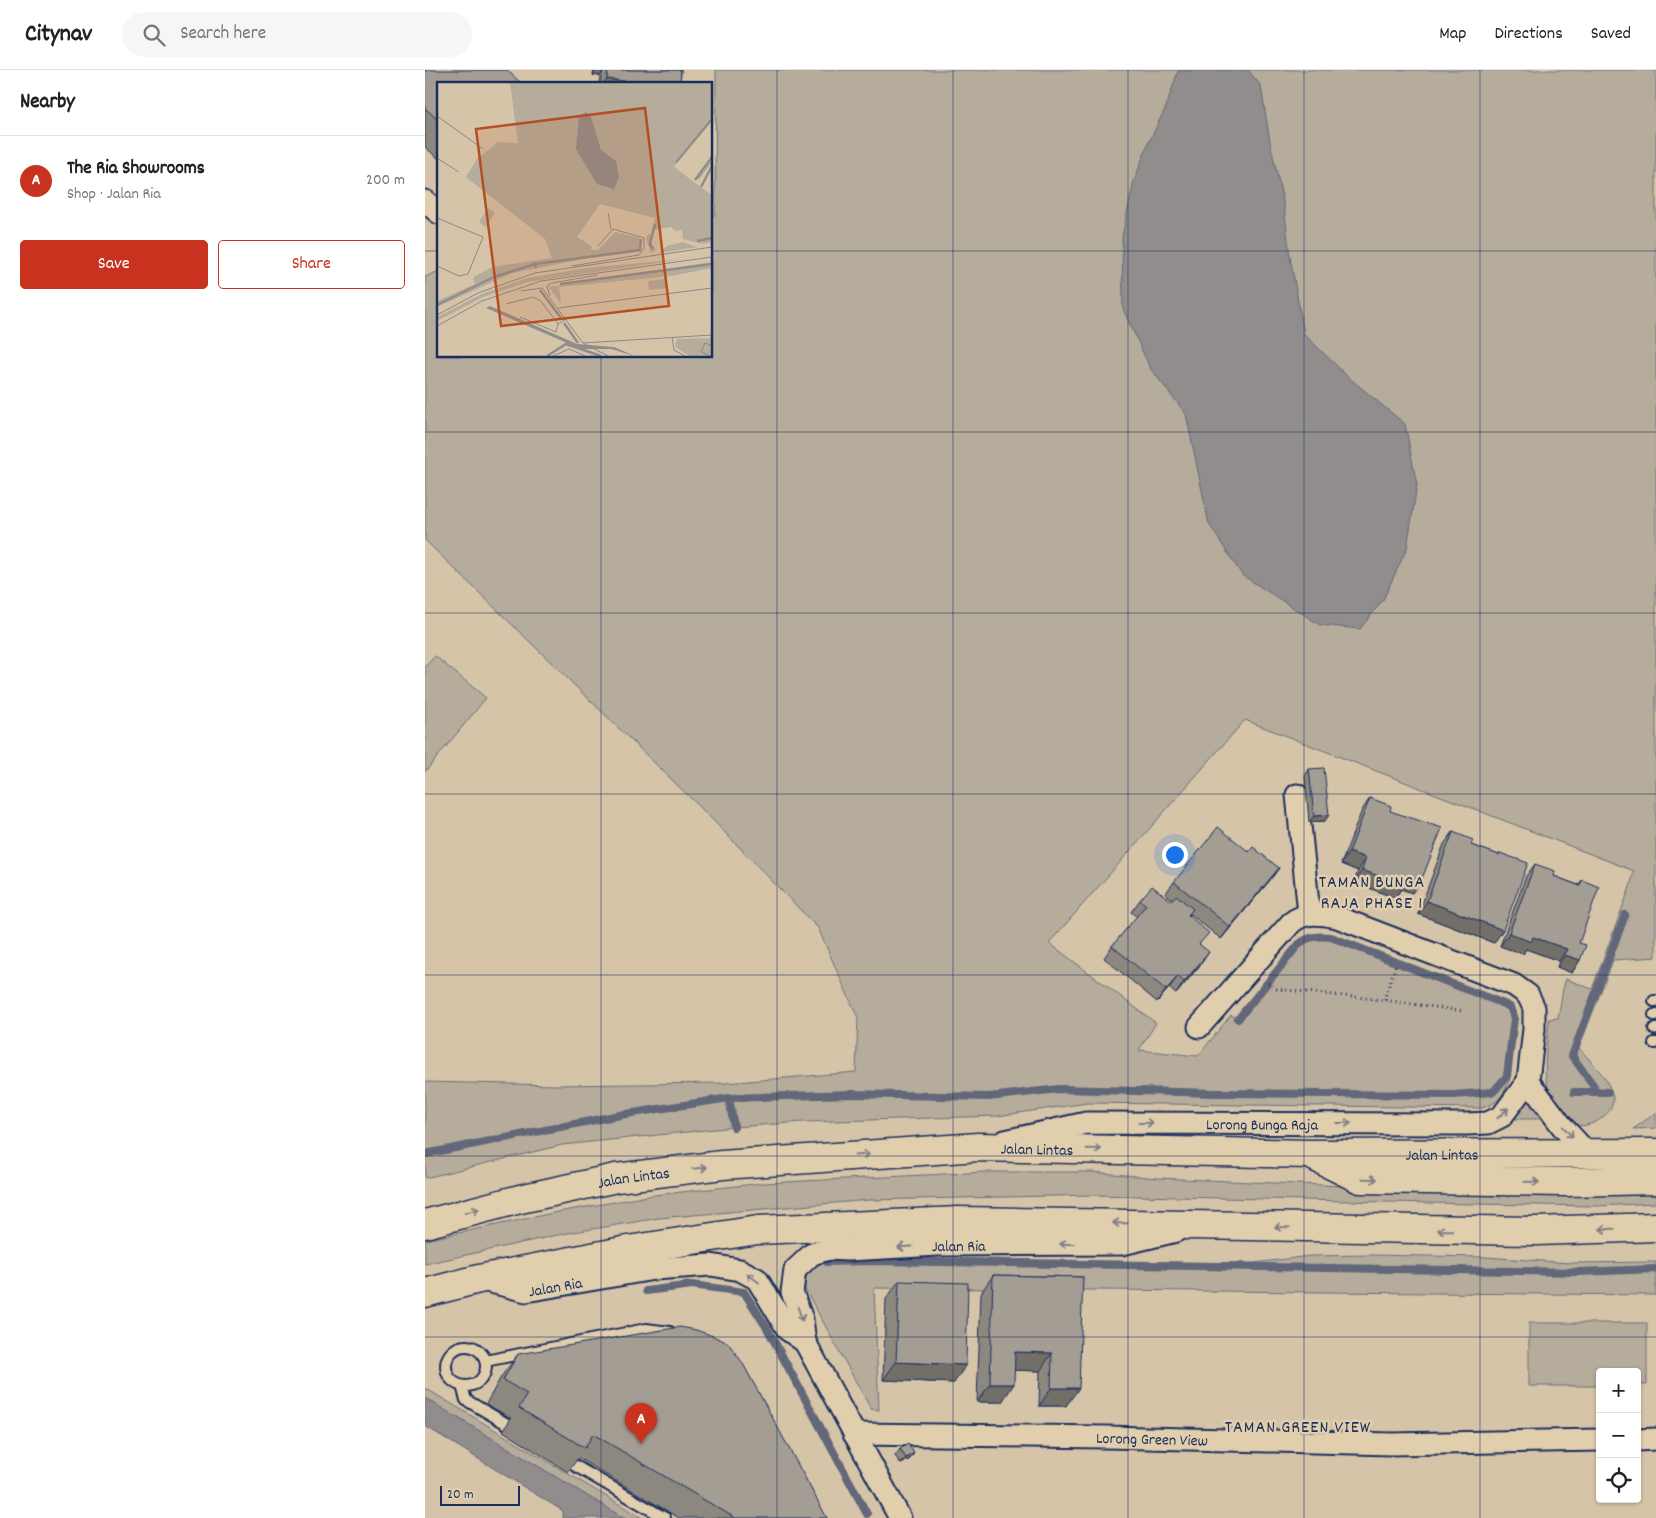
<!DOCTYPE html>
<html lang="en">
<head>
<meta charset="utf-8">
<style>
  body { margin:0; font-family:Dekko,sans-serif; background:#f6f6f6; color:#222 }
  .controls { position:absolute; right:15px; bottom:15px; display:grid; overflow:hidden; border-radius:5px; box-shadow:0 1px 4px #0004 }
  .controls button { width:45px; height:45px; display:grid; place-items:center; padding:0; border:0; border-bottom:1px solid #e0e0e0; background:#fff; color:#222; font:25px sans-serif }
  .scale { position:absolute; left:15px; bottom:12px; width:80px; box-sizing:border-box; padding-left:5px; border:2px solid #1b2f5e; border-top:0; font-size:14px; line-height:18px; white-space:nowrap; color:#1b2f5e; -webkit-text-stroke:4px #e1ceac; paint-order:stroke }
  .you { position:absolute; left:749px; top:784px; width:18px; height:18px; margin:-12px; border:4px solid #fff; border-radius:50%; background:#1a73e8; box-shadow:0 0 0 8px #1a73e833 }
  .badge { display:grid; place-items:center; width:32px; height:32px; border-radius:50%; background:#c8321e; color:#fff; font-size:16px; font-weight:700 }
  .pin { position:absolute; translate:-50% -41px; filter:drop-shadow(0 1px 2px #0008) }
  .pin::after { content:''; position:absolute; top:26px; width:18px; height:15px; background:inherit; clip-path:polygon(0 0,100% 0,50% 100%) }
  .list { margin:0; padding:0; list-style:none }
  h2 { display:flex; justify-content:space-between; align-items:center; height:65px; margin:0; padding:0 20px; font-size:21px }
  h2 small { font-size:16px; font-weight:400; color:#767676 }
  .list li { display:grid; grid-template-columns:32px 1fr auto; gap:15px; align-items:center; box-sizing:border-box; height:90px; padding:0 20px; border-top:1px solid #e0e0e0 }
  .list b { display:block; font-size:19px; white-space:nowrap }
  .list p { margin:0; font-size:16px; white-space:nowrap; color:#767676 }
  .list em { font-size:16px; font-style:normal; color:#767676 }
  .actions { display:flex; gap:10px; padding:15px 20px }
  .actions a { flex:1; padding:11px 0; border:1px solid #c8321e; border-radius:5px; text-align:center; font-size:18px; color:#c8321e }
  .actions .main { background:#c8321e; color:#fff }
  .icon { flex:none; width:28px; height:28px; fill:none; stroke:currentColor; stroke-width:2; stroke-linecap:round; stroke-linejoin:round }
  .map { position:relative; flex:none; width:1231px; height:1448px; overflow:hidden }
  header { display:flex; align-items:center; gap:30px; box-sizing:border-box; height:70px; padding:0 25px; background:#fff; border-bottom:1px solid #e0e0e0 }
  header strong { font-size:24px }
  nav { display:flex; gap:28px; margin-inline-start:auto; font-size:18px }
  .search { width:350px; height:45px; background:#f6f6f6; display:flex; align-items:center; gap:12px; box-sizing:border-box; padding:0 18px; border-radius:28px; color:#767676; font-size:19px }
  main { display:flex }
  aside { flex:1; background:#fff }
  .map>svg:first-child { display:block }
  .green { fill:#b6ac9b; stroke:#686e7c }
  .water { fill:#918d8d; stroke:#62677a }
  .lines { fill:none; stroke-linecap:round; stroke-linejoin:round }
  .stream { stroke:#62677a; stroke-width:8 }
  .lane-casing { stroke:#1b2f5e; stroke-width:14 }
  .street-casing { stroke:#1b2f5e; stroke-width:25 }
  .highway-casing { stroke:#1b2f5e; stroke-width:31 }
  .path { stroke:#1b2f5e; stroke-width:3; stroke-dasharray:1 4; stroke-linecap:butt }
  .lane { stroke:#e1ceac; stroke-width:10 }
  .street { stroke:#e1ceac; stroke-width:21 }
  .highway { stroke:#e1ceac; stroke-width:28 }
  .wall { fill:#8c877f; stroke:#1b2f5e }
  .shaded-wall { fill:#726e68; stroke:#1b2f5e }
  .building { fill:#a39d94; stroke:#1b2f5e }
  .oneway { stroke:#7e7e85 }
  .grid { fill:none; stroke:#1b2f5e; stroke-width:1; stroke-opacity:0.55 }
  .labels { text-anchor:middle; stroke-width:5; stroke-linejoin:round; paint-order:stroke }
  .street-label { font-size:16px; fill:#1b2f5e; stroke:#e1ceac }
  .neighbourhood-label { font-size:18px; letter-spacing:1px; fill:#1b2f5e; stroke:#e1ceac }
  .inset-river { fill:none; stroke:#918d8d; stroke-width:2.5 }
  .inset-road { fill:none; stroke:#8b888a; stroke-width:1 }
  .view { fill:#b54e20; fill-opacity:0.15; stroke:#b54e20; stroke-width:2.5 }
  .inset-edge { fill:none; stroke:#1b2f5e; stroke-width:2.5 }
</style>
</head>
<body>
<header>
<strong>Citynav</strong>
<div class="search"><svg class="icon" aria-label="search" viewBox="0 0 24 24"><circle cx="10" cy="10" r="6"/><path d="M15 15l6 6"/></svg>Search here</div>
<nav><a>Map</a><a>Directions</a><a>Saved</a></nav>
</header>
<main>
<aside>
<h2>Nearby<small></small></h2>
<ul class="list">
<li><span class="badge">A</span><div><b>The Ria Showrooms</b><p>Shop · Jalan Ria</p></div><em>200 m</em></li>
</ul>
<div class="actions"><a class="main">Save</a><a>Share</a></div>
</aside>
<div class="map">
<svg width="1231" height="1448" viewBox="0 0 1231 1448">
  <rect width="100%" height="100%" fill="#d5c4a7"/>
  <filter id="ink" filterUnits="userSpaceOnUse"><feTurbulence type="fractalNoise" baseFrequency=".02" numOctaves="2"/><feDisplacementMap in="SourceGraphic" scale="10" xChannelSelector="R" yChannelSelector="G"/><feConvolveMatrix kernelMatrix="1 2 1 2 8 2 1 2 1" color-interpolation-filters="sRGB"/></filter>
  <g filter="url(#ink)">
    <path class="green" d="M291 0H1231V887L1188 890 1154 978C1166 992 1185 1009 1188 1028 1190 1044 1163 1061 1149 1054 1140 1049 1126 1027 1123 1017 1117 1002 1123 966 1124 949L1133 948 1138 919 1141 909 1167 919 1205 817 1209 801 820 650 624 873 731 953 714 980 773 986 806 945 813 949 874 874 887 867H906L1085 937 1089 948 1082 1006 1085 1008C1080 1024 1073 1034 1057 1038L662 1033 572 1046 378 1052 309 1057 137 1075 0 1108V1012L130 1015 300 1013 431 1002 433 948 393 858 276 738 0 470V207L14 201V286H286V145H290Z
      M10 586 61 628 0 702V597Z
      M1103 1023 1122 1049H1087Z
      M1231 1043V1058L1208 1059Z
      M560 1102H667L733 1108 943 1117 1231 1119V1133L1172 1136 1048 1134 670 1125 444 1130 234 1148 137 1164 0 1194V1170L133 1142 229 1125 339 1113Z
      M944 1185 1060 1187 1146 1193 1231 1192V1225L449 1218 454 1340 446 1339 380 1219C380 1215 380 1209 381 1206 388 1191 406 1188 421 1187L829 1193 885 1186Z
      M1104 1253H1222V1315H1212V1302H1175V1316H1104Z
      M0 1318 217 1448 197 1447 0 1328Z"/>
    <path class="water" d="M823 0 836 16 845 72 859 136 865 187 879 264 923 307 980 354 992 415 982 478 958 530 935 559 895 555 817 505 784 454 761 344 725 298 698 239 697 166 709 111 723 74 741 37 753 1Z
      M0 1328 199 1448H138V1441L0 1356Z"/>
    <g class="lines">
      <path class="stream" d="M1149 1022H1183
        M1169 1022V1016L1147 986 1200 845
        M304 1028 426 1024 563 1027 634 1019 791 1023 1028 1025 1068 1022 1082 1006 1089 948 1085 937 1074 932 906 867C893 866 884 866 874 874L813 949
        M0 1084 195 1045 304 1028 309 1057
        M402 1192 447 1191 1153 1202 1231 1199
        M221 1221 267 1215 319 1222 342 1258 442 1444"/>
      <defs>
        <path id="lane" d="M1229 931H1231
          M1229 945H1231
          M1229 959H1231
          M1229 973H1231
          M21 1296a20 20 0 1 1 40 0a20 20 0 1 1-40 0Z
          M60 1291 221 1259 245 1262
          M37 1316 41 1330 82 1354
          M147 1394 240 1448"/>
        <g id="street">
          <path d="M0 131 14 143"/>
          <path d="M872 725 884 844"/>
          <path d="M1103 1011 1137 1056 1163 1084"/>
          <path id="s1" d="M580 1071 661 1053 1042 1054 1063 1053 1077 1046 1103 1011 1109 959V938L1103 925 1089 915 912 847C896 844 880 841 866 853L774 957"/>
          <path id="s2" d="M58 1210 101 1221 229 1199 286 1195 315 1200 332 1209 363 1260 380 1272"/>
          <path id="s3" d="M429 1364 681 1367 967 1374 1175 1370"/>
          <path d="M1212 1370 1231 1369"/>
          <path id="s4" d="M475 1448 380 1272 377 1249 367 1222 370 1200 387 1184 404 1179 422 1180 513 1175 697 1174 751 1161"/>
        </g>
        <g id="highway">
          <path d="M890 1087 935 1109 1140 1112 1231 1110"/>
          <path id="s5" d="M0 1154 95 1129 191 1108 297 1095 553 1077 885 1084 1231 1083"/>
          <path d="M0 1223 54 1209 203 1180 333 1160 534 1151 1112 1161 1231 1157"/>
        </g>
      </defs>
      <use href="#lane" class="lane-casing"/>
      <use href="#street" class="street-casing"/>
      <use href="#highway" class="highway-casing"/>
      <path class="path" d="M843 913 852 919 959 930 1038 941
        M959 930 971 895"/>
      <use href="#lane" class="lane"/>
      <use href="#street" class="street"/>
      <use href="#highway" class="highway"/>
    </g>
    <path class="wall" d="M0 0 14 14V89L0 77Z
      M169 0H256L255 14H174L175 6 168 5Z
      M884 699 900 751 884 752 880 706Z
      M945 728 965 741 996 811 987 823 976 819 970 828 929 812 933 801 916 794 937 740Z
      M1028 762 1046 775 1074 785 1075 783 1069 873 993 844 1019 774Z
      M824 782 854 798 845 810 796 869 765 844 763 846 775 875 776 894 751 924 744 918 732 932 679 888 687 876 712 847 706 842 715 830 746 831 748 830 740 824 749 812Z
      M1110 794 1129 806 1153 815 1157 810 1154 873 1155 890 1147 903 1132 897 1134 891 1101 879 1098 884 1075 876 1101 806Z
      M568 1205 658 1207 641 1336H614L615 1301 590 1300 577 1332H552L556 1223Z
      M474 1211 529 1313 458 1310 461 1229Z
      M93 1284 402 1448H254L153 1388 143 1402 78 1361 86 1348 61 1334 76 1307Z
      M475 1379 489 1383 485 1389 476 1394 470 1386Z"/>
    <path class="shaded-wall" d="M172 0H179L175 6 168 5Z
      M182 9 215 13V14H179Z
      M904 745 900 751 884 752 889 746Z
      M924 782 941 788 933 801 916 794Z
      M854 798 845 810 796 869 805 857Z
      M937 800 983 806 996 811 987 823 976 819 970 828 929 812Z
      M1002 831 1078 860 1069 873 993 844Z
      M1084 863 1108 867 1142 879 1134 891 1101 879 1098 884 1075 876Z
      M784 882 776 894 751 924 759 912Z
      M1140 885 1155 890 1147 903 1132 897Z
      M753 906 744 918 732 932 741 920Z
      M590 1282 627 1283 615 1301 578 1300Z
      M471 1292 541 1295 529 1313 458 1310Z
      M565 1314H589L577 1332H552Z
      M626 1318H654L641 1336H614Z
      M489 1383 485 1389 476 1394 481 1388Z"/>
    <path class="building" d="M0 0H82L97 14H14V51L0 38Z
      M183 0H256L255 14H215V13L182 9Z
      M899 698 904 745 889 746 884 699Z
      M945 728 966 736 965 741 1017 758 996 811 983 806 979 815 937 800 941 788 924 782Z
      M793 757 824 782 828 777 854 798 805 857 749 812Z
      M1028 762 1048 770 1046 775 1074 785 1075 783 1103 793 1078 860 1002 831Z
      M1110 794 1130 801 1129 806 1155 816 1157 810 1174 817 1154 873 1161 875 1155 890 1140 885 1142 879 1108 867 1106 872 1084 863Z
      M727 816 746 831 751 825 768 839 763 845 784 863 774 874 784 882 759 912 753 906 741 920 687 876 721 835 715 830Z
      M568 1205 658 1207 654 1318H626L627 1283 590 1282 589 1314H565Z
      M474 1211 543 1213 541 1295 471 1292Z
      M255 1257 271 1260 288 1266 303 1273 317 1292 402 1448H310L168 1364 160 1378 94 1338 102 1324 78 1310 93 1284Z
      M483 1374 489 1383 481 1388 475 1379Z"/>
    <defs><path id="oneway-shaft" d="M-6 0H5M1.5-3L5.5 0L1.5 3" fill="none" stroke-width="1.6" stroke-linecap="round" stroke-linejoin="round" transform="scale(1.25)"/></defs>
    <g class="oneway">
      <use href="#oneway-shaft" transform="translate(1078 1043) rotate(-44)"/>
      <use href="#oneway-shaft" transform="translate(721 1053)"/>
      <use href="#oneway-shaft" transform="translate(919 1053)"/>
      <use href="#oneway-shaft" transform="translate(1143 1062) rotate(47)"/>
      <use href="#oneway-shaft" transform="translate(669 1079) rotate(1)"/>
      <use href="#oneway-shaft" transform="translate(437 1085) rotate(-4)"/>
      <use href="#oneway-shaft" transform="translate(275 1098) rotate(-7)"/>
      <use href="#oneway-shaft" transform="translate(945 1109) rotate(1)"/>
      <use href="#oneway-shaft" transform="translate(1107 1112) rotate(1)"/>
      <use href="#oneway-shaft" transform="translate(47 1141) rotate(-15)"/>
      <use href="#oneway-shaft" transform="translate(695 1153) rotate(-179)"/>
      <use href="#oneway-shaft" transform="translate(857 1157) rotate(-179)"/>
      <use href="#oneway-shaft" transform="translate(1182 1159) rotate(178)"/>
      <use href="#oneway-shaft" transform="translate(1020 1160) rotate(-179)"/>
      <use href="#oneway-shaft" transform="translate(642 1174) rotate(180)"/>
      <use href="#oneway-shaft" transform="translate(480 1177) rotate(177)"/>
      <use href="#oneway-shaft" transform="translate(328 1208) rotate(-143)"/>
      <use href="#oneway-shaft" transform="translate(375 1244) rotate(72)"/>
    </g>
  </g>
  <path class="grid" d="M176 0V14M352 0V1448M528 0V1448M703 0V1448M879 0V1448M1055 0V1448M0 181H14M286 181H1231M176 286V1448M0 362H1231M0 543H1231M0 724H1231M0 905H1231M0 1086H1231M0 1267H1231"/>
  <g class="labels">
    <g class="street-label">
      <text dy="6" stroke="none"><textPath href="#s1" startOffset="259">Lorong Bunga Raja</textPath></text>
      <text dy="6" stroke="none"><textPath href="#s5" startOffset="619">Jalan Lintas</textPath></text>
      <text dy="6" stroke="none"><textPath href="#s5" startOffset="1024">Jalan Lintas</textPath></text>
      <text dy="6" stroke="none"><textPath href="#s5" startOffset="214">Jalan Lintas</textPath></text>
      <text dy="6" stroke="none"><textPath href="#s4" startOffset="445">Jalan Ria</textPath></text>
      <text dy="6" stroke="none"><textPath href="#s2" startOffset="74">Jalan Ria</textPath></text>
      <text dy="6" stroke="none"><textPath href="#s3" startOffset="298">Lorong Green View</textPath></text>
    </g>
    <g class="neighbourhood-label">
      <text x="947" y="817">TAMAN BUNGA<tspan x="947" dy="21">RAJA PHASE 1</tspan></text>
      <text x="873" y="1362">TAMAN GREEN VIEW</text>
    </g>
  </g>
  <g transform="translate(12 12)">
    <rect width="275" height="275" fill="#d5c4a7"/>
    <path d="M73 1H275V35L237 85 273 112 275 111V160L266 162 246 157 245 148 239 149 234 145 217 148 214 161 219 168 214 171 209 157 211 152H214L218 136 163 122 140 155 155 164 154 168H161L178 150 203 156V170L147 177 76 191 0 225V219L38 202 36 196 40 193 55 185 115 176 108 157 29 95 40 77 61 60 81 61ZM51 126 58 131 49 145 42 140ZM246 160 260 165 222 171 230 164ZM248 177 91 200 46 215 0 239V235L45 212 90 196 149 186ZM275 180V186L234 194 122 205 124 222 112 205ZM228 197 229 206 212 208 211 199ZM275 256V274H253L238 265 240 257Z" fill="#b6ac9b"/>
    <path d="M149 30 154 35 164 68 179 79 182 95 177 107 160 102 139 67 142 34ZM275 35V39L240 81 238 80ZM53 224 140 262 177 265 198 274 174 267H144L49 226Z" fill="#918d8d"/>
    <path class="inset-river" d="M258 98 275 75M264 105 275 84M260 159 275 156M216 167 213 162 218 142M98 182 203 168 204 157M123 202 275 182M103 208 124 236M0 223 57 195 98 182 99 186M127 241 141 261M110 274 129 262 164 274"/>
    <path class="inset-road" d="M0 34 46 67M0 76 22 90M261 97 275 79M171 131 174 147M0 136 46 155 31 192 22 194 0 184M135 184 202 173 207 166V156L176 147 161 164M84 209 105 206 146 261 171 274M113 214 110 204 115 201 161 193M69 222 96 215 104 219 121 242 129 237M121 226 275 206M0 233 41 211 98 191 275 165M83 235 119 250 121 242M0 244 45 219 104 199 275 175M235 255 237 268 248 274M146 261 275 253M116 274 132 267 148 274M273 274 264 270 268 261 275 264"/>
    <path class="view" d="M208 26 232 224 64 244 39 47Z"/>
    <rect width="275" height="275" class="inset-edge"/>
  </g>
</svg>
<div class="controls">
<button>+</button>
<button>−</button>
<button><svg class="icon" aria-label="locate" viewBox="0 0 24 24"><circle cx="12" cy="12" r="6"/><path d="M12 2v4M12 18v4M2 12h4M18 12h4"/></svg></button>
</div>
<div class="scale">20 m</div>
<div class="you"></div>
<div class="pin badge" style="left:216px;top:1374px">A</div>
</div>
</main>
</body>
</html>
